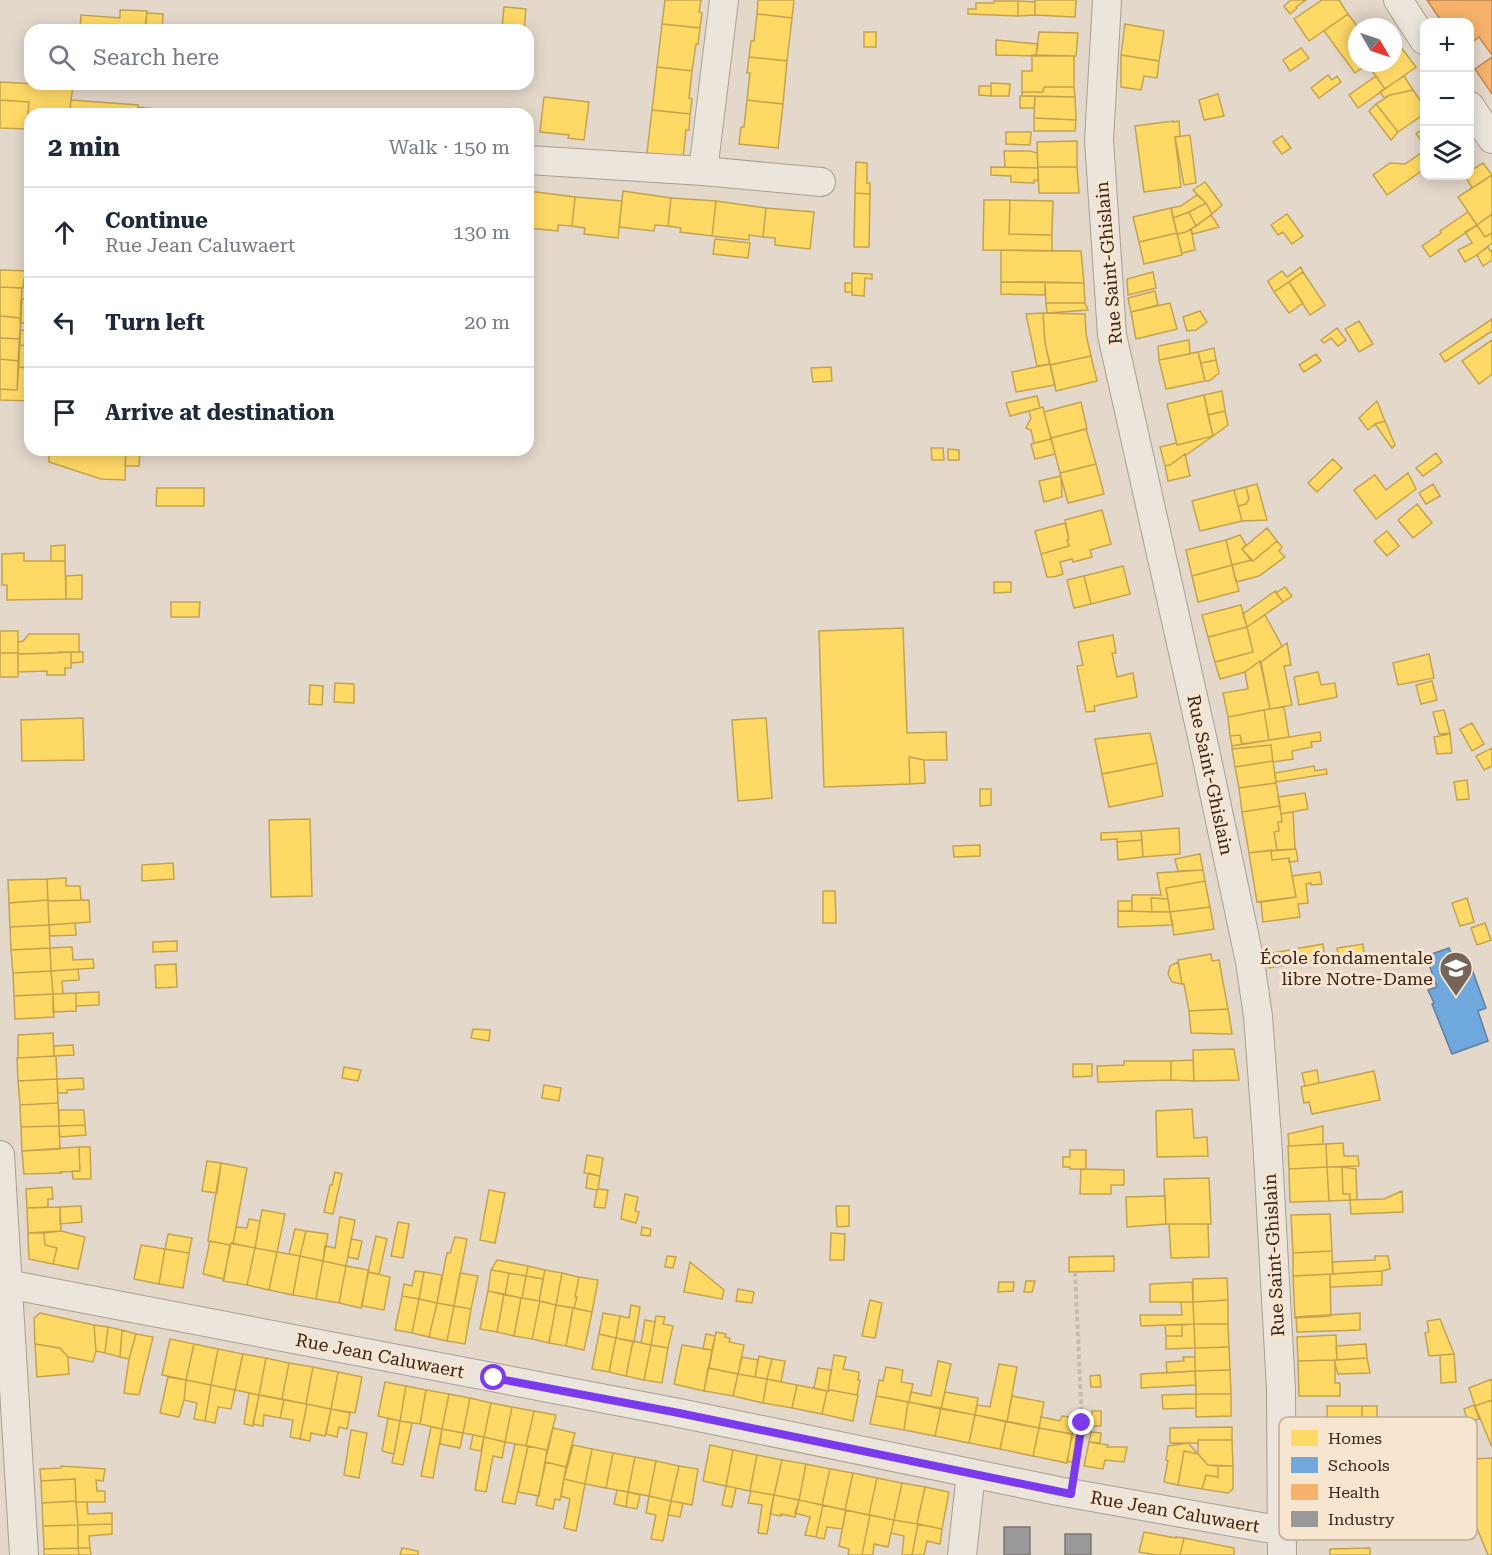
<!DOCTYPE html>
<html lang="en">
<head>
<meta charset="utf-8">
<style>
  body { margin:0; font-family:"Roboto Serif",serif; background:#f2f2f3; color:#1f2937 }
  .controls { position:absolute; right:18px; top:18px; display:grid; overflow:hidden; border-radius:12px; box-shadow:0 3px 15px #0003 }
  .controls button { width:54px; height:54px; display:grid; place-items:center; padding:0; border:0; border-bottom:2px solid #e0e1e3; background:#fff; color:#1f2937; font:30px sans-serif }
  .compass { position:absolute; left:1348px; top:18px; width:54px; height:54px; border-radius:50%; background:#fff; box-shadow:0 3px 15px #0003; rotate:129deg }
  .stop { position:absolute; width:18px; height:18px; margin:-14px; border:4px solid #7c3aed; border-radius:50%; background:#fff }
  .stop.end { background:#7c3aed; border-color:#fff; box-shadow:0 2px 6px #0008 }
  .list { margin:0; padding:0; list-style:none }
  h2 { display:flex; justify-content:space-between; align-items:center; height:78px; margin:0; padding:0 24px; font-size:26px }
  h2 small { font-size:20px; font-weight:400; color:#747a83 }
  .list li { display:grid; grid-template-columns:39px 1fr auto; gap:18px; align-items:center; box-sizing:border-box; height:90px; padding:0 24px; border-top:2px solid #e0e1e3 }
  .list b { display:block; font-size:22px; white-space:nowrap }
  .list p { margin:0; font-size:20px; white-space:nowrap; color:#747a83 }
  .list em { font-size:20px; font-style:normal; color:#747a83 }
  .icon { flex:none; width:33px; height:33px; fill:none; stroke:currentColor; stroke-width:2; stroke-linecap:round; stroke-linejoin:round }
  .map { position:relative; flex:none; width:1492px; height:1555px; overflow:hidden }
  .search { position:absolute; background:#fff; box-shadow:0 3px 15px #0003; left:24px; top:24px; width:510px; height:66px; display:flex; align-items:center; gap:15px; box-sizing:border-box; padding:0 21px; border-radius:18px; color:#747a83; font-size:22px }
  .panel { position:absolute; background:#fff; box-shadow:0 3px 15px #0003; left:24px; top:108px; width:510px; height:348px; border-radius:18px }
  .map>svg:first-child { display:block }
  .homes { fill:#ffd966; stroke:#c3a350; stroke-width:1.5 }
  .schools { fill:#6fa8dc; stroke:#5e81a2; stroke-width:1.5 }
  .health { fill:#f6b26b; stroke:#bd8853; stroke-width:1.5 }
  .industry { fill:#999; stroke:#7c7674; stroke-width:1.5 }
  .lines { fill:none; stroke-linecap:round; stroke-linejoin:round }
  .street-casing { stroke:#a99e94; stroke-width:30 }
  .path { stroke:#c5bbb3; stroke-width:4; stroke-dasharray:4.5 3; stroke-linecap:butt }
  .street { stroke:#ece5dc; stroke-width:28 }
  .route { stroke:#7c3aed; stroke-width:8 }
  .labels { text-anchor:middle; stroke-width:6; stroke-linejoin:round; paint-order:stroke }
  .street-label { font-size:18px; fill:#38251c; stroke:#f7e5cf }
  .poi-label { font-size:18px; fill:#38251c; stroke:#f7e5cf; text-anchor:end }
  .key { fill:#f7e5cf; stroke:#beab99; stroke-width:1.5 }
  .key-label { font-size:16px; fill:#38251c }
</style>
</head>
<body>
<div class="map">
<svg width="1492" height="1555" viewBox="0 0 1492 1555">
  <rect width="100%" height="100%" fill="#e4d8ca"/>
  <path class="homes" d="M665 0H701L699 12 702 13 700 28 662 24Z
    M758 0H794L792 18 757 14Z
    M1035 0H1076L1075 17 1035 15Z
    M1291 0H1306L1296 7 1297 8 1290 14 1284 6Z
    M1322 0H1339L1348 14 1309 41 1294 19Z
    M994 1H1018V16L968 14V9H976V3H994Z
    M1018 1 1035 2V15L1018 16Z
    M504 7 526 9 524 30 502 29Z
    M120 10 147 11 145 30H80L81 15 120 18Z
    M147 13 163 14 162 30H145Z
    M757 14 792 18 787 61 749 57 751 41H754Z
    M1348 14 1357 26 1362 22 1366 27H1357V63H1369L1355 73 1324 31Z
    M662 24 700 28 698 44H696L692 71 657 67Z
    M1125 24 1164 31 1159 61 1121 55Z
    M864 32H876V47H864Z
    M1039 32 1078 33 1076 56H1036Z
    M996 40 1038 44 1036 56 996 55Z
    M1400 46 1416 67 1385 89 1370 68 1377 63H1393V51Z
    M1301 48 1309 58 1290 71 1283 60Z
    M1032 55 1074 56V87H1044L1043 92H1022V71H1032Z
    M1121 55 1159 61 1157 78 1144 76 1141 90 1121 87Z
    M749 57 787 61 783 104 747 100 750 73H747Z
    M657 67 692 71 689 98 692 99 690 114 652 110Z
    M1328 75 1332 80 1337 76 1341 82 1319 98 1311 88Z
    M1376 76 1385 89 1358 108 1349 95Z
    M1404 76 1413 90 1390 95 1384 98 1380 92Z
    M0 82 73 86 69 114H30V130L27 129 29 102 0 100Z
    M991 83 1010 84 1009 96H991Z
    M979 86H991V96L979 95Z
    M1044 87H1074L1075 97 1022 96V92H1043Z
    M1413 90 1424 106V114L1398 132 1376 104 1390 95Z
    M1218 94 1224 116 1204 120 1199 100Z
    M1020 96H1035L1034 108H1020Z
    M1035 96 1075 97 1076 120 1034 118Z
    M544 97 589 102 584 140 568 138 569 135 540 132Z
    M0 100 29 102 27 129 0 128Z
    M71 100 138 105 137 114H69Z
    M747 100 783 104 778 148 739 144 741 127H744Z
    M1376 104 1398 132 1391 140 1369 111Z
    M138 107 155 109 154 114H137Z
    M652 110 690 114 689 130H686L683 158 647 153Z
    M1034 118 1076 120 1075 131H1034Z
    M1173 121V122L1179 121 1180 136 1175 137 1181 187 1144 192 1135 126Z
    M1424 128V142L1423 143 1416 134Z
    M1006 132H1031L1030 145 1006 144Z
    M1190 135 1196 183 1184 185 1175 137Z
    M1282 136 1291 148 1282 154 1273 142Z
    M1077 141V167H1038L1037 142Z
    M1004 151H1030L1037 153 1038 168 1005 167Z
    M1424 151V169L1387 195 1373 175 1390 163 1405 164Z
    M856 162 867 163V183H870V194L855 193Z
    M1483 163 1492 175 1472 188 1465 176H1470V171Z
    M991 167 1038 168V181L1034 180V183L1011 182V176L991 175Z
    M1038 167H1077L1079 193H1039Z
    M1492 175V214L1477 225 1458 197Z
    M1205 182 1222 205 1212 214 1206 203 1193 190Z
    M528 191 575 197 572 226 558 225V231L528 228Z
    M623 191 671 198 668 226 655 225 654 231 619 227Z
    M855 193 870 194 869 247H854Z
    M1197 195 1206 203 1189 212 1173 218 1171 208 1181 206Z
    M575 197 622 201 618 238 584 234 585 228 572 226Z
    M671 198 716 201 712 236 680 232 681 228 668 226Z
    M984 200H1010L1009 234 1052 235V251L983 250Z
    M1010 200 1053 201 1052 235 1009 234Z
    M716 201 766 208 763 237 749 235V240L712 236Z
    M1206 203 1212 214 1196 226 1189 212Z
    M766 208 814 212 810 249 775 245V238L763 237Z
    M1171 208 1177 233 1139 242 1133 217Z
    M1189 212 1196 226 1186 232 1177 234 1173 218Z
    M1468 212 1477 225 1430 257 1422 246 1441 233 1440 231Z
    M1287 214 1303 236 1292 244 1283 232 1278 235 1271 225Z
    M1492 214V233L1485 237 1477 225Z
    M1211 215 1219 227 1193 234 1191 229Z
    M1477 225 1485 237 1492 233V243L1477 255 1465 262 1458 250 1472 243 1465 232Z
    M1191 229 1195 250 1182 253 1177 234 1186 232Z
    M1177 233 1182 255 1144 264 1139 242Z
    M715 239 750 243 748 258 713 254Z
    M1488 247 1490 251 1492 250V260L1483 266 1477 255Z
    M1001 250 1081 251 1084 283 1001 282Z
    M1301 267 1303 272 1274 292 1268 281 1282 271 1287 277Z
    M0 270 30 271V279H24L23 288 0 287Z
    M1153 272 1156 288 1128 295 1127 279Z
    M1303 272 1325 305 1310 315 1289 282Z
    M852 273 872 274V279L865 278 864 296 852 295Z
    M1001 282H1045V295L1001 294Z
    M1045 282 1084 283 1085 303H1046Z
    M1289 282 1303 303 1289 313 1274 292Z
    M845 283H852V292H845Z
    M0 287 22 288 21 318 0 316Z
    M1155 291 1158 305 1131 312 1128 298Z
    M21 299H30V323H20Z
    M1046 303H1085L1088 310 1047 313Z
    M1170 303 1177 329 1136 339 1131 312Z
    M1200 311 1207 322 1196 330 1187 331 1183 317Z
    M1043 313 1085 314 1086 334 1091 356 1050 365 1045 343Z
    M1043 313 1045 343 1050 364 1037 366 1026 314Z
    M0 316 21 318 20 339 0 338Z
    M1492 319V331L1445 362 1440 354Z
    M1359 321 1373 344 1359 352 1345 329Z
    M1337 328 1346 340 1338 346 1331 338 1324 343 1321 340Z
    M20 330 30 331V346L19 345Z
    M0 338 20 339 19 361 0 359Z
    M1189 340 1190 354 1159 360 1158 346Z
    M1492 340V374L1479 384 1462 361Z
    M19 345 30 346V368L18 367Z
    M1214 348 1216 360 1201 363 1198 352Z
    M1198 352 1205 381 1166 389 1159 360Z
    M1316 354 1321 361 1304 372 1299 365Z
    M1091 356 1097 381 1056 391 1050 365Z
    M0 359 19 361 17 390 0 389Z
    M1216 360 1219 373 1209 381H1205L1201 363Z
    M1050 364 1055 385 1016 392 1012 372Z
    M18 367 30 368V401L0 400V389L17 390Z
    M831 367 832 381 813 382 811 368Z
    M1222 391 1225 411 1208 415 1204 395Z
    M1204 395 1213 436 1177 445 1167 404Z
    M1037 396 1040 408 1010 416 1006 403Z
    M1377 401 1385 421 1375 424 1368 430 1359 418Z
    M1081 402 1087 429 1051 438 1044 412Z
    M1043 407 1051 439 1034 443 1031 430 1026 428 1031 418 1029 411Z
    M1225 411 1228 425 1213 436 1208 415Z
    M1385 421 1395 445 1392 448 1375 424Z
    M1086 429 1096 464 1060 473 1051 438Z
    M1213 436 1186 455 1185 454 1170 465 1165 466 1160 447 1176 443 1177 445Z
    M1051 439 1055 454 1035 459 1031 444Z
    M931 448H943L944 460H932Z
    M948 449 959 450V460H948Z
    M49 450H126L125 480 101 479 49 462Z
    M126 450H140L139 466H125Z
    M1436 453 1442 462 1423 476 1416 468Z
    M1185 454 1190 476 1168 481 1165 466 1170 465Z
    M1333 459 1342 468 1317 492 1308 483Z
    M1096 464 1104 494 1068 503 1060 473Z
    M1408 473 1416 489 1376 519 1354 490 1375 475 1386 490Z
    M1061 476 1062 497 1044 502 1039 481Z
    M1257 484 1267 520 1242 521 1238 506 1246 504 1249 499 1246 487Z
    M1433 484 1440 496 1426 504 1419 493Z
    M1246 487 1249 499 1246 504 1238 506 1234 490Z
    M157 488H204V506H156Z
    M1234 490 1242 521 1200 531 1192 501Z
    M1417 504 1432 523 1413 538 1398 520Z
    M1102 510 1111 544 1090 550 1092 557 1073 562 1072 559 1060 562 1063 574 1054 577H1047L1041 554 1069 546 1067 540 1069 539 1065 520Z
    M1065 523 1069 539 1067 540 1069 546 1041 554 1035 531Z
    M1267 528 1277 541 1253 561 1242 549Z
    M1387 531 1399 546 1387 556 1374 541Z
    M1240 535 1246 545 1242 549 1251 560 1232 565 1226 540Z
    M1226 540 1232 565 1192 576 1186 550Z
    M1277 541 1282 547 1279 551 1285 557 1259 576 1236 582 1232 565 1251 560 1253 561Z
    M65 545V561H51V546Z
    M24 553V561H65L66 599 7 600V585H2V554Z
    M1232 565 1239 591 1198 602 1192 576Z
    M1123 566 1130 594 1091 604 1084 576Z
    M82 575V599H66V576Z
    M1084 576 1091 604 1074 608 1067 580Z
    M994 582H1011V592L994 593Z
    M1285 587 1292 596 1283 602 1276 593Z
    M1275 591 1283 602 1247 627 1243 614Z
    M171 602H200L199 617H171Z
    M1241 605 1247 627 1208 637 1202 615Z
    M1265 615 1282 646 1261 662 1260 661 1245 672 1220 679 1215 662 1253 652 1247 627Z
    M1247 627 1253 652 1215 662 1208 637Z
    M903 628 907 733 946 732 947 760H924L909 757 910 784 824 787 819 631Z
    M0 631H18V653H0Z
    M29 634H79V652L18 654V642L23 641Z
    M1113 635 1116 653H1112L1117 677 1133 673 1137 697 1094 706 1095 711 1086 712 1077 666 1083 665 1078 642Z
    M1287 643 1291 665 1284 666 1292 705 1270 709 1261 662Z
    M59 652H71V668H65V675H47V671L18 672V654L59 653Z
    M71 652H83V662L71 663Z
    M0 653H18V677H0Z
    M1429 654 1434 678 1398 685 1393 663Z
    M1260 661 1270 709 1228 717 1223 693 1248 689 1245 672Z
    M1318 672 1321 685 1335 683 1337 697 1299 705 1294 677Z
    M1432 681 1437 700 1421 704 1416 685Z
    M335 683 354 684V703L334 702Z
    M310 685 323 686 322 705 309 704Z
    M1284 707 1289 737 1269 740 1264 710Z
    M1264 710 1269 740 1242 744 1240 735 1230 736 1228 717Z
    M1444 710 1450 733 1439 734 1433 712Z
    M83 718 84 760 22 761 21 720Z
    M766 718 772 798 738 801 732 720Z
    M1472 723 1484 744 1472 751 1460 729Z
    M1320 732 1321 741 1311 742 1312 747 1292 751 1293 759 1273 762 1271 745 1232 749V746Z
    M1150 733 1157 763 1102 774 1095 739Z
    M1450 734 1452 753 1437 754 1434 737Z
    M1240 735 1242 744 1232 746 1230 736Z
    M1271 745 1273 761 1235 767 1232 749Z
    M1492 748V766L1484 770 1476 756Z
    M909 757 924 760 925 783 910 784Z
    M1273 761 1276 783 1239 788 1235 767Z
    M1157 763 1163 796 1109 807 1102 774Z
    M1314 766 1315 771 1326 769 1327 774 1276 782 1275 773Z
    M1467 780 1469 799 1457 800 1454 782Z
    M1276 783 1280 806 1242 812 1239 788Z
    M980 789H991V805L980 806Z
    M1305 793 1308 809 1281 814 1278 797Z
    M1280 806 1282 822H1278L1279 831 1274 832 1277 850 1249 853 1242 812Z
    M1293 812 1295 849 1277 850 1274 832 1279 831 1278 822H1282L1281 814Z
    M310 819 312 896 271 897 269 820Z
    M1179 828 1180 854 1143 857 1141 831Z
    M1141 831 1142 840 1117 842V839L1101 840V833Z
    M1142 840 1143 857 1118 860 1117 842Z
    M980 845V856L954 857 953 846Z
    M1296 849 1298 861 1289 862V858L1272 860 1271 851Z
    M1271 850 1272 860 1289 858 1296 897 1257 902 1249 853Z
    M1200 854 1203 870 1178 871 1175 859Z
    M173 863 174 879 142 881V865Z
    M1203 870 1205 881 1166 888 1168 899 1151 898 1152 912 1132 911V895H1161L1157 873Z
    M1320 872 1322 884 1311 885V883L1306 884 1308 903 1298 904 1300 917 1263 922 1261 902 1296 897 1292 876Z
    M66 878V886H80L81 900 48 901 47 879Z
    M47 879 48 900 9 903 8 880Z
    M1205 881 1210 907 1170 912 1166 888Z
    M823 891H835L836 923H823Z
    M1151 898 1168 899 1170 912H1152Z
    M1467 898 1474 922 1460 926 1452 903Z
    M48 900 49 925 10 927 9 903Z
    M89 900 90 922 49 925 48 901Z
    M1118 901H1132V911H1118Z
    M1210 907 1214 929 1174 935 1170 912Z
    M1118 911 1170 912 1173 925 1118 927Z
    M75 923 76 935 50 936 49 925Z
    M1485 923 1491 940 1477 945 1471 928Z
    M49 925 50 948 11 950 10 927Z
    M177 941V951L153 952V942Z
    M1323 944 1325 959 1269 968 1267 954Z
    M1363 944 1364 954 1339 958 1337 948Z
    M72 947 73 960 93 959 94 968 51 971 50 948Z
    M50 948 51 971 13 973 11 950Z
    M1211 954 1212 961 1219 960 1228 1009 1189 1011 1184 984H1182L1178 960Z
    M1178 962 1182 984 1172 982 1168 974 1170 966Z
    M176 964 177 987 156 988 155 965Z
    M78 969 79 980 62 981 63 994H53L51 971Z
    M51 971 53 994 14 996 13 973Z
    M99 992V1005L76 1006V993Z
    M76 993V1011L53 1012V994Z
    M53 994 54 1017 15 1019 14 996Z
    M1228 1009 1232 1034 1191 1033 1189 1011Z
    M473 1029 490 1030 489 1041 471 1038Z
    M53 1033 54 1056 18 1058V1035Z
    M73 1045 74 1055 54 1056V1046Z
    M1234 1049 1239 1080 1194 1081 1193 1050Z
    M56 1056 57 1079 18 1081 17 1058Z
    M1193 1060 1194 1081 1171 1080V1061Z
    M1124 1061H1171V1080L1098 1082 1097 1066 1124 1065Z
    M1073 1064H1092V1076L1073 1077Z
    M344 1067 361 1070 358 1081 342 1078Z
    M1317 1070 1319 1083 1305 1086 1302 1073Z
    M1374 1071 1380 1100 1312 1114 1309 1102 1304 1103 1301 1087Z
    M83 1078 84 1089 67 1090V1093H58L57 1079Z
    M57 1079 58 1103 20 1105 18 1081Z
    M544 1085 561 1088 559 1101 542 1098Z
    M58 1103 59 1126 21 1127 20 1105Z
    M1192 1109 1194 1138 1207 1137 1208 1156 1157 1157 1156 1111Z
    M59 1110H84L85 1125 59 1126Z
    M85 1125 86 1135 60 1137 59 1126Z
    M59 1126 60 1149 22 1151 21 1127Z
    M1323 1126V1144L1289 1146 1288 1134Z
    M1343 1143 1344 1156H1358L1359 1166 1327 1167 1326 1144Z
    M1326 1144 1327 1167 1289 1169 1288 1146Z
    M79 1147 80 1171 60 1172 61 1173 24 1174 22 1151Z
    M79 1147H90L91 1179H73L72 1171H80Z
    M1070 1150H1086V1169H1070V1167H1063V1157H1070Z
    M587 1155 603 1158 600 1176 584 1173Z
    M207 1161 221 1163 217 1193 202 1191Z
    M221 1163 247 1168 233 1244 231 1243 230 1245 208 1241Z
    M1327 1167 1329 1201 1290 1202 1289 1169Z
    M1327 1167H1342L1343 1194H1350V1200L1329 1201Z
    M1342 1167 1356 1169 1357 1200H1350V1194H1343Z
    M1081 1169 1124 1170V1185H1111V1194H1080Z
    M335 1172 342 1174 333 1214 324 1212 330 1185H332Z
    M588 1173 600 1176 598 1189 608 1190 605 1208 594 1207 597 1190 586 1188Z
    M1209 1178 1211 1224H1166L1164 1179Z
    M52 1187 53 1199H48V1207L27 1208 26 1189Z
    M489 1190 505 1193 495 1243 480 1240Z
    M1402 1191 1403 1212 1351 1214 1350 1200 1384 1199Z
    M625 1194 638 1197 635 1211 639 1212 636 1223 621 1219Z
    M1165 1196 1166 1224 1127 1227 1126 1197Z
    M81 1206 82 1222 60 1224V1207Z
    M836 1206H849V1226L837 1227Z
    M60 1207 61 1231 28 1233 27 1208Z
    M262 1210 285 1214 277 1252 255 1248Z
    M1330 1214 1332 1251 1293 1253 1291 1215Z
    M340 1217 355 1220 346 1266 323 1261 325 1246 335 1248Z
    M249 1219 260 1221 255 1248 233 1244 236 1227 247 1228Z
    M398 1222 409 1224 403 1258 391 1256Z
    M1169 1224H1208L1209 1257 1171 1258Z
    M642 1227 651 1229 650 1236 641 1235Z
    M295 1229 306 1231 300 1256 289 1254Z
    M61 1231 85 1237 78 1269 53 1264 57 1248 45 1245 44 1233Z
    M306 1231 328 1234 323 1261 300 1256Z
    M28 1233H44L45 1245 57 1248 53 1264 29 1259Z
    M831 1233 845 1234 844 1260H830Z
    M168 1234 192 1238 189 1253 165 1249Z
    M376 1236 387 1239 379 1274 368 1272Z
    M455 1237 467 1239 454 1306 437 1303 447 1253H450Z
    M351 1239 362 1241 358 1259 348 1257Z
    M210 1241 230 1245 224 1279 203 1274Z
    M231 1243 255 1248 247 1285 223 1281Z
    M141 1245 165 1249 159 1284 134 1279Z
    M255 1248 277 1252 269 1290 247 1285Z
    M165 1249 189 1253 183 1288 159 1284Z
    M1332 1251 1333 1274 1293 1276V1253Z
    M277 1252 300 1256 293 1295 269 1290Z
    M300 1256 323 1261 316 1299 293 1295Z
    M667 1256 676 1257 673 1268 665 1267Z
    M1114 1256V1271L1069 1272V1257Z
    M1375 1256H1388L1390 1269 1382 1271 1333 1274 1332 1262 1375 1260Z
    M497 1260 528 1266 526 1276 491 1270Z
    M323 1261 346 1266 339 1303 316 1299Z
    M690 1262 724 1290 722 1299 684 1292Z
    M346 1266 369 1270 361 1308 339 1303Z
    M528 1266 545 1270 543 1279 526 1276Z
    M491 1270 509 1273 505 1295 488 1291Z
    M545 1270 562 1273 556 1305 539 1301Z
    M415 1271 424 1272 419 1299 402 1296 404 1284 412 1286Z
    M1382 1271V1285L1330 1287V1274Z
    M368 1272 390 1277 384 1310 362 1306Z
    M424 1272 442 1275 437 1303 419 1299Z
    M460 1273 478 1276 471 1309 454 1306Z
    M509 1273 526 1276 522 1298 505 1295Z
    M562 1273 579 1277 575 1297H577L574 1308 556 1305Z
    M1330 1274 1331 1316 1295 1318 1293 1276Z
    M526 1276 543 1279 539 1301 522 1298Z
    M579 1277 598 1280 592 1312 574 1308 577 1297H575Z
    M1227 1278 1228 1300 1193 1302V1279Z
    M1026 1281H1035L1032 1292H1024Z
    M999 1282H1014L1013 1291 998 1292Z
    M1192 1282 1193 1302H1150V1284Z
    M738 1289 754 1292 752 1303 736 1301Z
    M488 1291 504 1294 497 1332 480 1329Z
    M504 1294 521 1298 514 1336 497 1332Z
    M402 1296 419 1299 412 1333 395 1330Z
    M521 1298 540 1301 532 1339 514 1336Z
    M419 1299 437 1303 429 1337 412 1333Z
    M870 1300 882 1303 875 1338 862 1336Z
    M1228 1300V1324H1194L1193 1302Z
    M540 1301 556 1305 549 1343 532 1339Z
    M1181 1302H1193L1194 1324 1141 1326 1140 1315H1182Z
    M437 1303 454 1306 447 1341 429 1337Z
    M556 1305 573 1308 566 1346 549 1343Z
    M631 1305 640 1307 634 1342 616 1338 620 1316 629 1318Z
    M454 1306 471 1309 465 1344 447 1341Z
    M573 1308 592 1312 584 1350 566 1346Z
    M40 1313 94 1325 96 1351 93 1362 68 1357 60 1348 35 1344 34 1318Z
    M603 1313 620 1316 616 1338 599 1334Z
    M1360 1313V1330L1297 1332 1296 1317Z
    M656 1316 665 1317 663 1324 673 1326 668 1348 651 1345Z
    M1440 1319 1454 1354 1429 1356 1425 1333 1429 1332 1427 1321Z
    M645 1320 655 1322 651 1345 641 1343Z
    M1194 1324H1228L1229 1347 1195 1348Z
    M1194 1324 1195 1348 1166 1349V1336H1182V1325Z
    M94 1325 108 1327 105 1353 96 1351Z
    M1165 1325H1182V1336H1166Z
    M108 1327 122 1330 120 1357 105 1353Z
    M122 1330 136 1334 129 1359 120 1357Z
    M716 1332 726 1334 725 1337 730 1338 729 1342 744 1345 738 1374 709 1368Z
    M136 1334 153 1337 139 1395 124 1393 129 1359Z
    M599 1334 616 1338 609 1372 592 1369Z
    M706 1334 715 1336 712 1350 703 1349Z
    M1336 1335 1337 1360 1298 1361 1297 1337Z
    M616 1338 633 1341 626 1376 609 1372Z
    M170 1339 194 1344 186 1380 162 1375Z
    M633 1341 651 1345 644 1380 626 1376Z
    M35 1344 60 1348 68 1357 69 1374 37 1377Z
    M194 1344 218 1349 211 1385 186 1380Z
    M1366 1344 1367 1358 1337 1360 1336 1346Z
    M651 1345 668 1348 662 1383 644 1380Z
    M682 1345 712 1350 704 1391 674 1384Z
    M1229 1347 1230 1370 1195 1371V1348Z
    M218 1349 243 1354 235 1390 211 1385Z
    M243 1354 266 1358 259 1395 235 1390Z
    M1454 1354 1456 1382 1441 1383 1440 1355Z
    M834 1355 846 1357 843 1369 859 1372 858 1380H860L857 1395 830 1390 828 1391Z
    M759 1356 772 1359 767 1379 755 1377Z
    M742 1357 758 1360 755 1377 738 1374Z
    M1183 1357H1195V1371L1167 1373 1166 1362 1184 1361Z
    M266 1358 289 1363 282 1399 259 1395Z
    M1367 1358 1370 1373 1338 1374 1334 1360Z
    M772 1359 785 1361 781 1382 767 1379Z
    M1335 1360V1383H1340V1396H1299L1298 1361Z
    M938 1361 951 1364 941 1409 909 1402 911 1392 931 1396Z
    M289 1363 313 1367 306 1404 282 1399Z
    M999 1364 1017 1367 1007 1422 975 1415 977 1405 990 1407Z
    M313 1367 338 1372 331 1409 306 1404Z
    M886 1367 903 1370 901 1382 913 1384 909 1402 876 1396 879 1380 883 1381Z
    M708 1368 738 1374 733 1396 704 1391Z
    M818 1368 831 1370 828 1391 814 1388Z
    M1230 1370 1231 1394H1196L1195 1371Z
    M1195 1371 1196 1385 1141 1388V1374Z
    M338 1372 362 1377 355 1413 331 1409Z
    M738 1374 767 1379 763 1403 733 1396Z
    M1100 1375 1101 1387H1091L1090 1376Z
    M168 1377 186 1380 184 1400 179 1417 160 1413Z
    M767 1379 797 1385 792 1408 763 1403Z
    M1492 1379V1400L1475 1406 1469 1388Z
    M186 1380 211 1385 205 1421 194 1419 197 1403 184 1400Z
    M385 1382 406 1386 400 1421 378 1416Z
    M211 1385 235 1390 231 1409 218 1407 215 1423 205 1421Z
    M797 1385 827 1391 822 1414 792 1408Z
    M406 1386 426 1390 420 1424 400 1421Z
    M426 1390 449 1394 442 1429 420 1424Z
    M830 1390 858 1395 853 1421 822 1414 827 1391H829Z
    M945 1392 978 1398 975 1415 941 1409Z
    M249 1393 259 1395 253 1426 244 1424Z
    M449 1394 470 1398 463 1433 442 1429Z
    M1196 1394H1231V1416L1196 1417Z
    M1196 1394V1408L1163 1409 1162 1395Z
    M259 1395 284 1400 280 1418 264 1415 263 1426 253 1424Z
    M876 1396 908 1402 904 1430 870 1424Z
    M1012 1396 1044 1402 1039 1428 1007 1422Z
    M470 1398 491 1403 484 1437 463 1433Z
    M284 1400 307 1404 300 1439 290 1437 293 1420 280 1418Z
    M1492 1400V1447L1475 1406Z
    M908 1402 941 1408 935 1436 904 1430Z
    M491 1403 512 1407 505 1442 484 1437Z
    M307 1404 331 1409 325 1436 311 1433 310 1441 300 1439Z
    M1474 1405 1479 1419 1468 1422 1464 1409Z
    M1327 1406H1362V1424H1369V1454H1328Z
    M1362 1406H1377V1427H1368L1369 1424H1362Z
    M512 1407 534 1411 526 1446 505 1442Z
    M941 1408 975 1415 969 1443 935 1436Z
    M331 1409 350 1413 347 1429 339 1427 337 1437 326 1434Z
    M534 1411 556 1415 547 1450 526 1446Z
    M1092 1411H1101V1426H1092Z
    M975 1415 1006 1421 1000 1449 969 1443Z
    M1062 1416 1076 1418 1072 1434 1039 1428 1041 1417 1060 1421Z
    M388 1418 400 1421 394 1454 382 1451Z
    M400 1421 412 1423 403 1465 392 1463Z
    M1006 1421 1039 1428 1033 1456 1000 1449Z
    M1074 1426 1082 1428 1074 1463 1067 1461Z
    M431 1427 442 1429 433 1478 421 1476Z
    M1232 1427V1440H1198V1443H1170V1428Z
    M553 1428 575 1433 566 1467 545 1462Z
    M1039 1428 1072 1434 1067 1463 1033 1456Z
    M442 1429 463 1433 460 1448 440 1444Z
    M351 1430 367 1433 359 1478 344 1475Z
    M1091 1432 1101 1433 1100 1443 1089 1442Z
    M473 1435 484 1437 481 1451 470 1449Z
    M484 1437 505 1442 502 1458 493 1456 486 1492 475 1490Z
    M1198 1440H1232L1233 1466 1208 1465 1198 1454Z
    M1089 1442 1108 1445 1107 1447H1127L1124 1462 1105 1460 1103 1469 1084 1466Z
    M1188 1443 1198 1454 1184 1451 1178 1485 1164 1482 1168 1461 1166 1460 1168 1446Z
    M515 1444 528 1446 515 1504 502 1502Z
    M573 1445 592 1449 585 1484 564 1479Z
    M710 1445 733 1450 726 1486 703 1481Z
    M528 1446 547 1450 539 1496 518 1492Z
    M592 1449 613 1453 606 1488 585 1484Z
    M733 1450 757 1455 750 1491 726 1486Z
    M1184 1451 1198 1454 1208 1465 1218 1466V1477L1206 1475 1202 1489 1178 1485Z
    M613 1453 635 1457 628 1492 606 1488Z
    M757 1455 782 1460 774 1495 750 1491Z
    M635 1457 656 1461 649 1496 628 1492Z
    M1492 1458V1555H1488L1449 1460Z
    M782 1460 806 1464 799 1500 774 1495Z
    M656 1461 679 1466 671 1501 649 1496Z
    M546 1462 566 1467 560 1500 555 1499 553 1509 536 1505Z
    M806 1464 830 1469 822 1505 799 1500Z
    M61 1466 105 1469 103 1481 96 1480 97 1491H105V1502H76L75 1479 41 1481 40 1469 61 1468Z
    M679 1466 698 1469 692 1505 671 1501Z
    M1218 1466H1233V1489L1228 1493 1202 1489 1206 1475 1218 1477Z
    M830 1469 853 1473 845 1510 822 1505Z
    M853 1473 877 1478 869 1515 845 1510Z
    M877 1478 902 1483 894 1520 869 1515Z
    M75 1479 76 1501 42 1503 41 1481Z
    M564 1479 585 1484 576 1531 564 1528 570 1499 561 1496Z
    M902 1483 925 1487 917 1524 894 1520Z
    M726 1486 736 1488 732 1507 722 1505Z
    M925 1487 949 1492 942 1529 917 1524Z
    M617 1490 628 1492 626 1507 614 1504Z
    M751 1491 774 1495 767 1534 758 1533 762 1505 748 1503Z
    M628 1492 640 1495 637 1509 626 1507Z
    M774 1495 799 1500 795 1517 781 1514V1516L770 1514Z
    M649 1496 671 1501 663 1541 651 1539 656 1515 646 1513Z
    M799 1500 823 1505 816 1537 805 1535 810 1517 795 1513Z
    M76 1501 78 1525 43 1526 42 1503Z
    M671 1501 683 1503 680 1517 668 1515Z
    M76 1502H87L88 1514 112 1513V1524L78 1525Z
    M823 1505 846 1510 842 1529 827 1527 824 1539 816 1537Z
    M846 1510 870 1515 862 1555H848L849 1549 839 1546Z
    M870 1515 894 1520 891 1533 888 1547 874 1544 873 1555H862Z
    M894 1520 918 1524 912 1555H902L904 1536 891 1533Z
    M112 1524V1534L89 1536 90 1548H78V1525Z
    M918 1524 942 1529 940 1544 927 1541 924 1555H912Z
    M78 1525V1548L44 1549 43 1526Z
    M1144 1532 1176 1538V1537L1184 1538 1180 1555H1156L1139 1552Z
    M1184 1538 1234 1548V1555H1180Z
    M78 1548 79 1555H44V1549Z
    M78 1548H90L91 1555H79Z
    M402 1548 418 1551V1555H400Z
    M1370 1548V1555H1330V1549Z"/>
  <path class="schools" d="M1449 948 1455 963 1468 958 1486 1008 1478 1011 1488 1041 1452 1054 1432 1004 1434 1003 1428 990 1437 987 1426 956Z"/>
  <path class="health" d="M1427 0H1492V55L1479 37 1470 44V22H1442Z
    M1492 57V94L1475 69Z"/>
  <path class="industry" d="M1004 1527H1030V1555H1004Z
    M1065 1534H1091V1555H1065Z"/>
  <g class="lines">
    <defs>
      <path id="street" d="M1107 0 1099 140 1112 335 1205 750 1250 962 1258 1016 1267 1138 1281 1389 1282 1555
        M1398 0 1424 40
        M1470 106 1492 139
        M528 160 703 171 821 182
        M703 171 724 0
        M0 1155 24 1555
        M7 1284 679 1413 1058 1491 1283 1531
        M962 1555 971 1473"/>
    </defs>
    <use href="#street" class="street-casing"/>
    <path class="path" d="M1075 1272 1082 1423 1075 1466"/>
    <use href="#street" class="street"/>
  </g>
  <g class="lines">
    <path class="route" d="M494 1378 679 1413 1071 1494 1082 1423"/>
  </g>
  <defs>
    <symbol id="school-pin" viewBox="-11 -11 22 30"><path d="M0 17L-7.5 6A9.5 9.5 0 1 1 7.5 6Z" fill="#746459" stroke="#f7e5cf"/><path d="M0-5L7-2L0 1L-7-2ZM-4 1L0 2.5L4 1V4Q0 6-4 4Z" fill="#fff"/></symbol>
  </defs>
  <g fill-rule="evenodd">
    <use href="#school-pin" x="1437" y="949" width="38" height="52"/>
  </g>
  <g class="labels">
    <g class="street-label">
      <text transform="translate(1109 263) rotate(-95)" y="6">Rue Saint-Ghislain</text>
      <text transform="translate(1210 775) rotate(78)" y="6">Rue Saint-Ghislain</text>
      <text transform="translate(1274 1255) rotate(-93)" y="6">Rue Saint-Ghislain</text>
      <text transform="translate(380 1356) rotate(11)" y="6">Rue Jean Caluwaert</text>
      <text transform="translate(1175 1512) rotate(10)" y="6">Rue Jean Caluwaert</text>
    </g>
    <g class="poi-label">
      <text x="1433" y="964">École fondamentale<tspan x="1433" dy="21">libre Notre-Dame</tspan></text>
    </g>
  </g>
  <rect x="1279" y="1417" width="198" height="123" rx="9" class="key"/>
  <rect x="1291" y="1430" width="27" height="16" fill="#ffd966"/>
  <rect x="1291" y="1457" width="27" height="16" fill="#6fa8dc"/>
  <rect x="1291" y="1484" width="27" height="16" fill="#f6b26b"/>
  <rect x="1291" y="1511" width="27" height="16" fill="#999"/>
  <g class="key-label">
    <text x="1328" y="1444">Homes</text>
    <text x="1328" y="1471">Schools</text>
    <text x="1328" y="1498">Health</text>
    <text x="1328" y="1525">Industry</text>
  </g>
</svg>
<div class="controls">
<button>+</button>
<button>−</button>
<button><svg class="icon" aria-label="layers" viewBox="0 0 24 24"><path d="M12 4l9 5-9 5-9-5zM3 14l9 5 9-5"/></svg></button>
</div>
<svg class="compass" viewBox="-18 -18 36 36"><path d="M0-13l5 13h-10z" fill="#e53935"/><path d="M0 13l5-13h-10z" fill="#747a83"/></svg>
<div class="stop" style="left:494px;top:1378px"></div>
<div class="stop end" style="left:1082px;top:1423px"></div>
<div class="search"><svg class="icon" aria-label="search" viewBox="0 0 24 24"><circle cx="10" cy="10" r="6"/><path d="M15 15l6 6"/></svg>Search here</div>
<section class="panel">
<h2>2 min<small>Walk · 150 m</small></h2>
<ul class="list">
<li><svg class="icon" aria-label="ahead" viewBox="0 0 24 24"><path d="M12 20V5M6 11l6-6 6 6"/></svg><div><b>Continue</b><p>Rue Jean Caluwaert</p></div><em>130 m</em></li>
<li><svg class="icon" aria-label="left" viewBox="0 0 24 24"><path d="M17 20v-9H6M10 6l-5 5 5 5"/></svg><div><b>Turn left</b></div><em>20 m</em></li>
<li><svg class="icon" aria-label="arrive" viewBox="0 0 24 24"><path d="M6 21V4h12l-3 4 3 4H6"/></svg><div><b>Arrive at destination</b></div></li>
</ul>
</section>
</div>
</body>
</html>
